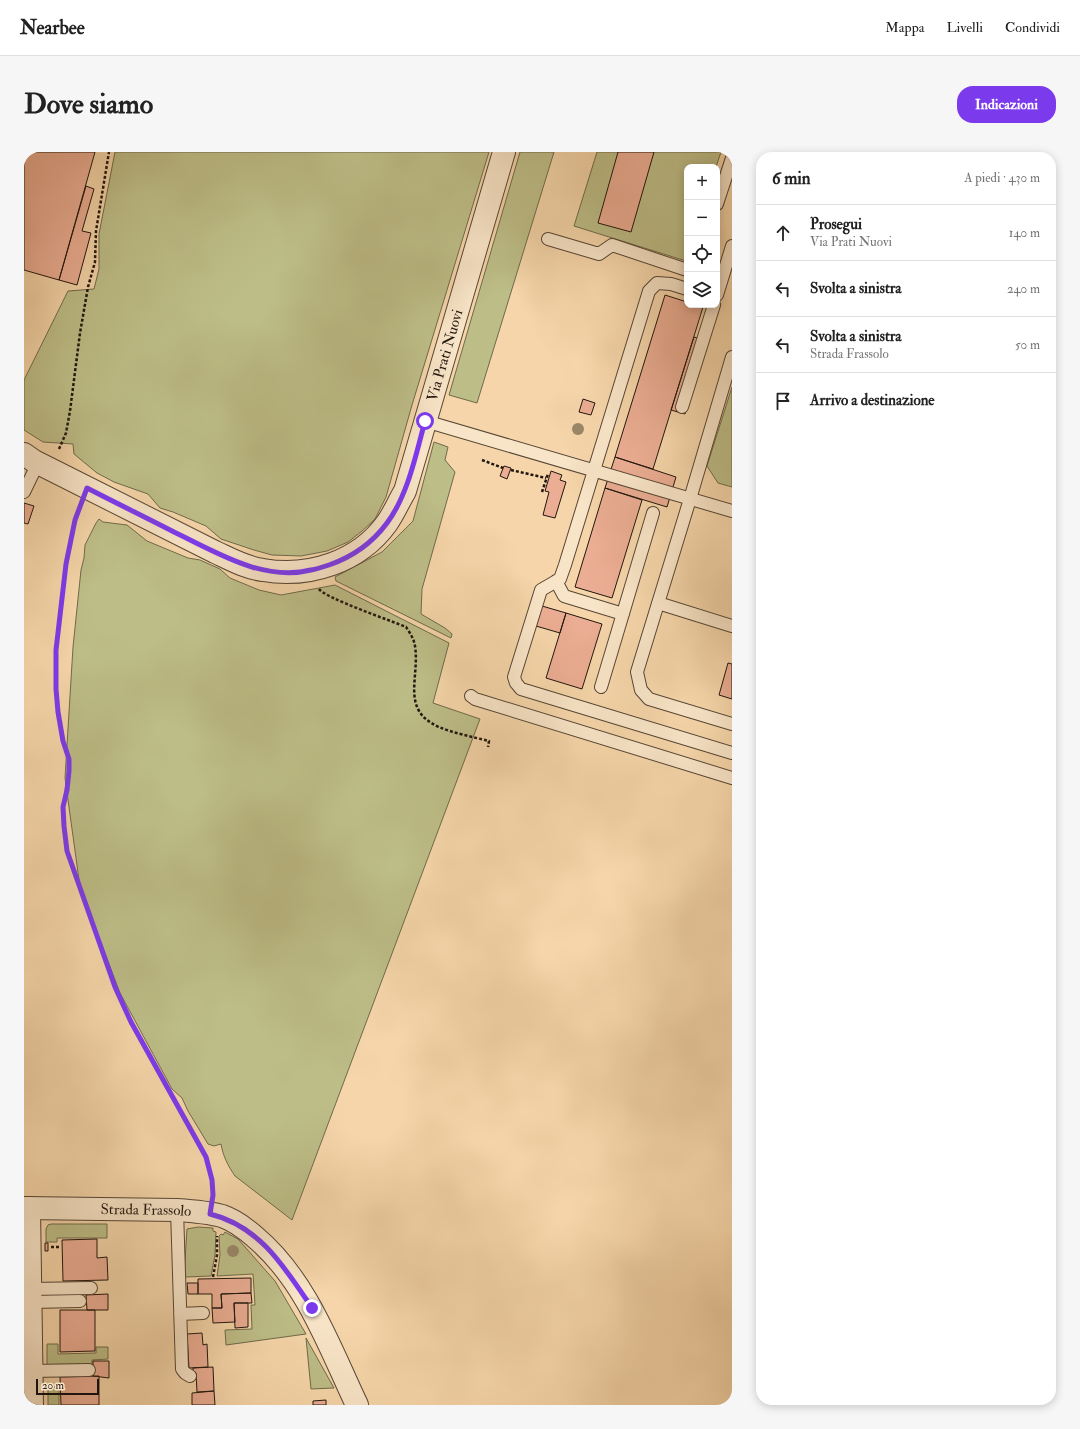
<!DOCTYPE html>
<html lang="it">
<head>
<meta charset="utf-8">
<style>
  body { margin:0; font-family:"IM FELL Double Pica",serif; background:#f6f6f6; color:#222 }
  .controls { position:absolute; right:12px; top:12px; display:grid; overflow:hidden; border-radius:8px; box-shadow:0 2px 10px #0003 }
  .controls button { width:36px; height:36px; display:grid; place-items:center; padding:0; border:0; border-bottom:1px solid #e0e0e0; background:#fff; color:#222; font:20px sans-serif }
  .scale { position:absolute; left:12px; bottom:10px; width:63px; box-sizing:border-box; padding-left:4px; border:2px solid #21160e; border-top:0; font-size:11px; line-height:14px; white-space:nowrap; color:#21160e; -webkit-text-stroke:3px #f8e4c7; paint-order:stroke }
  .stop { position:absolute; width:12px; height:12px; margin:-9px; border:3px solid #7c3aed; border-radius:50%; background:#fff }
  .stop.end { background:#7c3aed; border-color:#fff; box-shadow:0 1px 4px #0008 }
  .list { margin:0; padding:0; list-style:none }
  h2 { display:flex; justify-content:space-between; align-items:center; height:52px; margin:0; padding:0 16px; font-size:17px }
  h2 small { font-size:13px; font-weight:400; color:#767676 }
  .list li { display:grid; grid-template-columns:26px 1fr auto; gap:12px; align-items:center; box-sizing:border-box; height:56px; padding:0 16px; border-top:1px solid #e0e0e0 }
  .list b { display:block; font-size:15px; white-space:nowrap }
  .list p { margin:0; font-size:13px; white-space:nowrap; color:#767676 }
  .list em { font-size:13px; font-style:normal; color:#767676 }
  .icon { flex:none; width:22px; height:22px; fill:none; stroke:currentColor; stroke-width:2; stroke-linecap:round; stroke-linejoin:round }
  .map { position:relative; flex:none; width:708px; height:1253px; overflow:hidden; border-radius:16px }
  header { display:flex; align-items:center; gap:24px; box-sizing:border-box; height:56px; padding:0 20px; background:#fff; border-bottom:1px solid #e0e0e0 }
  header strong { font-size:19px }
  nav { display:flex; gap:22px; margin-inline-start:auto; font-size:14px }
  .intro { display:flex; align-items:center; justify-content:space-between; box-sizing:border-box; height:96px; padding:0 24px }
  h1 { margin:0; font-size:28px }
  .button { padding:10px 18px; border-radius:16px; background:#7c3aed; color:#fff; font-size:14px; font-weight:700 }
  main { display:flex; gap:24px; padding:0 24px }
  aside { flex:1; background:#fff; border-radius:16px; box-shadow:0 2px 10px #0003 }
  .map>svg:first-child { display:block }
  .green { fill:#bdbd87; stroke:#6f6a4a }
  .building { fill:#ebad93; stroke:#21160e }
  .lines { fill:none; stroke-linecap:round; stroke-linejoin:round }
  .lane-casing { stroke:#564635; stroke-width:14 }
  .street-casing { stroke:#564635; stroke-width:24 }
  .path { stroke:#21160e; stroke-width:2.5; stroke-dasharray:3 2; stroke-linecap:butt }
  .lane { stroke:#f8e4c7; stroke-width:12 }
  .street { stroke:#f8e4c7; stroke-width:22 }
  .tree { fill:#9a8768 }
  .route { stroke:#7c3aed; stroke-width:5 }
  .labels { text-anchor:middle; stroke-width:3.5; stroke-linejoin:round; paint-order:stroke }
  .street-label { font-size:15px; fill:#21160e; stroke:#f8e4c7 }
</style>
</head>
<body>
<header>
<strong>Nearbee</strong>
<nav><a>Mappa</a><a>Livelli</a><a>Condividi</a></nav>
</header>
<div class="intro"><h1>Dove siamo</h1><a class="button">Indicazioni</a></div>
<main>
<div class="map">
<svg width="708" height="1253" viewBox="0 0 708 1253">
  <rect width="100%" height="100%" fill="#f5d5a9"/>
  <filter id="stains"><feTurbulence type="fractalNoise" baseFrequency=".005" numOctaves="4"/><feColorMatrix values="0 0 0 0 .2 0 0 0 0 .09 0 0 0 0 .02 0 0 0 .5 -.17"/></filter>
  <radialGradient id="worn" r=".72"><stop offset=".6" stop-color="#630" stop-opacity="0"/><stop offset="1" stop-color="#630" stop-opacity=".3"/></radialGradient>
  <path class="green" d="M91 0H465L388 253 362 345 351 367 338 379 324 390 303 399 277 404 248 403 230 398 197 387 182 374 149 360 136 356 124 342 90 330 73 321 50 302 49 292 19 290 0 278V228L44 139 70 137 75 117V82Z
    M496 0H530L453 251 425 243Z
    M573 0H697L692 15H663L662 109 550 74Z
    M708 235V335L694 331 683 314Z
    M410 290 424 295 421 308 431 320 398 437 397 462 421 476 428 482 427 486 312 429 311 425 358 400 389 369Z
    M75 367 79 370 103 373 123 389 164 406 176 408 196 417 206 426 235 438 257 443 311 433 425 491 409 551 456 567 268 1068 211 1024C204 1014 199 1004 197 992L190 994 184 992 164 959 158 946 148 937 96 841 56 735 41 626 49 495 57 418 60 406 61 393 72 371Z
    M27 1072H83V1086H33V1090H22V1077L24 1073Z
    M174 1075 189 1076V1079L192 1080 191 1103 187 1124 161 1125 160 1124 163 1077Z
    M201 1080 214 1087 251 1129 282 1182 202 1193 201 1178 228 1177 227 1153H231L229 1122 193 1124 196 1103 195 1084 197 1082 199 1083Z
    M282 1186 310 1236 287 1237Z
    M23 1192H34V1202L72 1201V1195H84V1207L68 1208V1213H23Z
    M24 1235H35V1253H24Z"/>
  <path class="building" d="M0 0H71L35 128 0 118Z
    M594 0H630L607 80 574 71Z
    M62 34 70 37 58 79 67 81 53 133 35 128Z
    M641 143 663 150V153H674L679 155 629 317 591 305Z
    M670 185 684 189 661 262 647 258Z
    M559 247 571 251 567 263 555 260Z
    M591 305 652 325 643 355 581 336Z
    M480 314 487 316 483 327 476 324Z
    M527 319 538 323 536 328 542 330 531 366 519 363 525 340 521 339Z
    M581 336 618 348 588 446 551 435Z
    M0 351 10 354 4 372 0 371Z
    M518 454 542 461 536 481 512 474Z
    M542 461 578 472 558 537 522 526Z
    M704 511 708 512V547L695 543Z
    M73 1087V1106L83 1105 84 1128 39 1129 38 1088Z
    M21 1091H24V1099H21Z
    M227 1126V1141L197 1142 198 1156H188V1142H174V1127Z
    M163 1131H174V1142H164Z
    M227 1141 228 1151H210L211 1170 189 1171 188 1156H198L197 1142Z
    M84 1142V1158H63L62 1143Z
    M210 1151H224V1175L211 1176Z
    M36 1158H71V1199L36 1200Z
    M178 1181 179 1193 183 1192 184 1215 165 1216 163 1182Z
    M69 1209H85V1226L69 1224Z
    M189 1215 190 1239 173 1240 172 1221H169V1216Z
    M75 1224V1253H37L36 1225Z
    M190 1239 191 1253H168V1241Z
    M302 1248V1253H289V1249Z"/>
  <g class="lines">
    <defs>
      <path id="lane" d="M693 52 708 6
        M524 87 575 102 588 93 663 118
        M663 137 647 132 633 131 625 139 541 413 536 427 517 438 490 525 492 531 497 537 708 601
        M693 143 708 94
        M708 205 666 347 613 520 617 538 625 547 708 572
        M658 255 690 153
        M401 269 708 359
        M0 340 14 311
        M532 429 540 444 599 462
        M634 451 708 474
        M577 535 629 361
        M447 544 451 547 708 626
        M153 1058 158 1217 161 1221 166 1224
        M6 1137 67 1136
        M7 1150 56 1149
        M156 1162 179 1161
        M8 1219 65 1218"/>
      <g id="street">
        <path id="s1" d="M0 302 10 309 191 400C206 407 222 416 239 418 285 426 335 410 363 371 370 361 375 349 381 339L480 0"/>
        <path id="s2" d="M0 1056 153 1058C168 1059 183 1060 198 1064 210 1068 222 1077 231 1085 282 1128 305 1194 333 1253"/>
        <path d="M5 1056 8 1253"/>
      </g>
    </defs>
    <use href="#lane" class="lane-casing"/>
    <use href="#street" class="street-casing"/>
    <path class="path" d="M35 297 42 281 46 259 56 181 64 135 71 110 72 79 85 0
      M458 308 479 316
      M487 318 522 326
      M518 340 524 322
      M56 354 51 367 42 412 32 498V537L34 561 39 589 45 607V619L39 655 40 674 43 699 91 835 107 870 182 1005 188 1028 189 1041
      M295 437C301 446 368 469 382 475 386 481 390 487 391 494 396 526 376 558 415 575 429 581 449 585 465 589L464 595
      M27 1095H35
      M189 1125 193 1103V1084"/>
    <use href="#lane" class="lane"/>
    <use href="#street" class="street"/>
  </g>
  <g class="tree">
    <circle cx="554" cy="277" r="6"/>
    <circle cx="209" cy="1099" r="6"/>
  </g>
  <g class="lines">
    <path class="route" d="M288 1156C261 1116 236 1074 186 1062L189 1043 188 1028 182 1005 107 870 91 835 43 699 40 674 39 655 43 638 45 619V607L39 589 34 560 32 537V498L42 412 51 368 63 336C92 351 121 365 150 380 192 400 239 430 287 418 293 417 299 415 305 413 328 405 349 390 363 371 384 343 392 302 401 269"/>
  </g>
  <g class="labels">
    <g class="street-label">
      <text dy="5" stroke="none"><textPath href="#s1" startOffset="584">Via Prati Nuovi</textPath></text>
      <text dy="5" stroke="none"><textPath href="#s2" startOffset="122">Strada Frassolo</textPath></text>
    </g>
  </g>
  <rect width="100%" height="100%" filter="url(#stains)"/>
  <rect width="100%" height="100%" fill="url(#worn)"/>
</svg>
<div class="controls">
<button>+</button>
<button>−</button>
<button><svg class="icon" aria-label="locate" viewBox="0 0 24 24"><circle cx="12" cy="12" r="6"/><path d="M12 2v4M12 18v4M2 12h4M18 12h4"/></svg></button>
<button><svg class="icon" aria-label="layers" viewBox="0 0 24 24"><path d="M12 4l9 5-9 5-9-5zM3 14l9 5 9-5"/></svg></button>
</div>
<div class="scale">20 m</div>
<div class="stop" style="left:401px;top:269px"></div>
<div class="stop end" style="left:288px;top:1156px"></div>
</div>
<aside>
<h2>6 min<small>A piedi · 430 m</small></h2>
<ul class="list">
<li><svg class="icon" aria-label="ahead" viewBox="0 0 24 24"><path d="M12 20V5M6 11l6-6 6 6"/></svg><div><b>Prosegui</b><p>Via Prati Nuovi</p></div><em>140 m</em></li>
<li><svg class="icon" aria-label="left" viewBox="0 0 24 24"><path d="M17 20v-9H6M10 6l-5 5 5 5"/></svg><div><b>Svolta a sinistra</b></div><em>240 m</em></li>
<li><svg class="icon" aria-label="left" viewBox="0 0 24 24"><path d="M17 20v-9H6M10 6l-5 5 5 5"/></svg><div><b>Svolta a sinistra</b><p>Strada Frassolo</p></div><em>50 m</em></li>
<li><svg class="icon" aria-label="arrive" viewBox="0 0 24 24"><path d="M6 21V4h12l-3 4 3 4H6"/></svg><div><b>Arrivo a destinazione</b></div></li>
</ul>
</aside>
</main>
</body>
</html>
